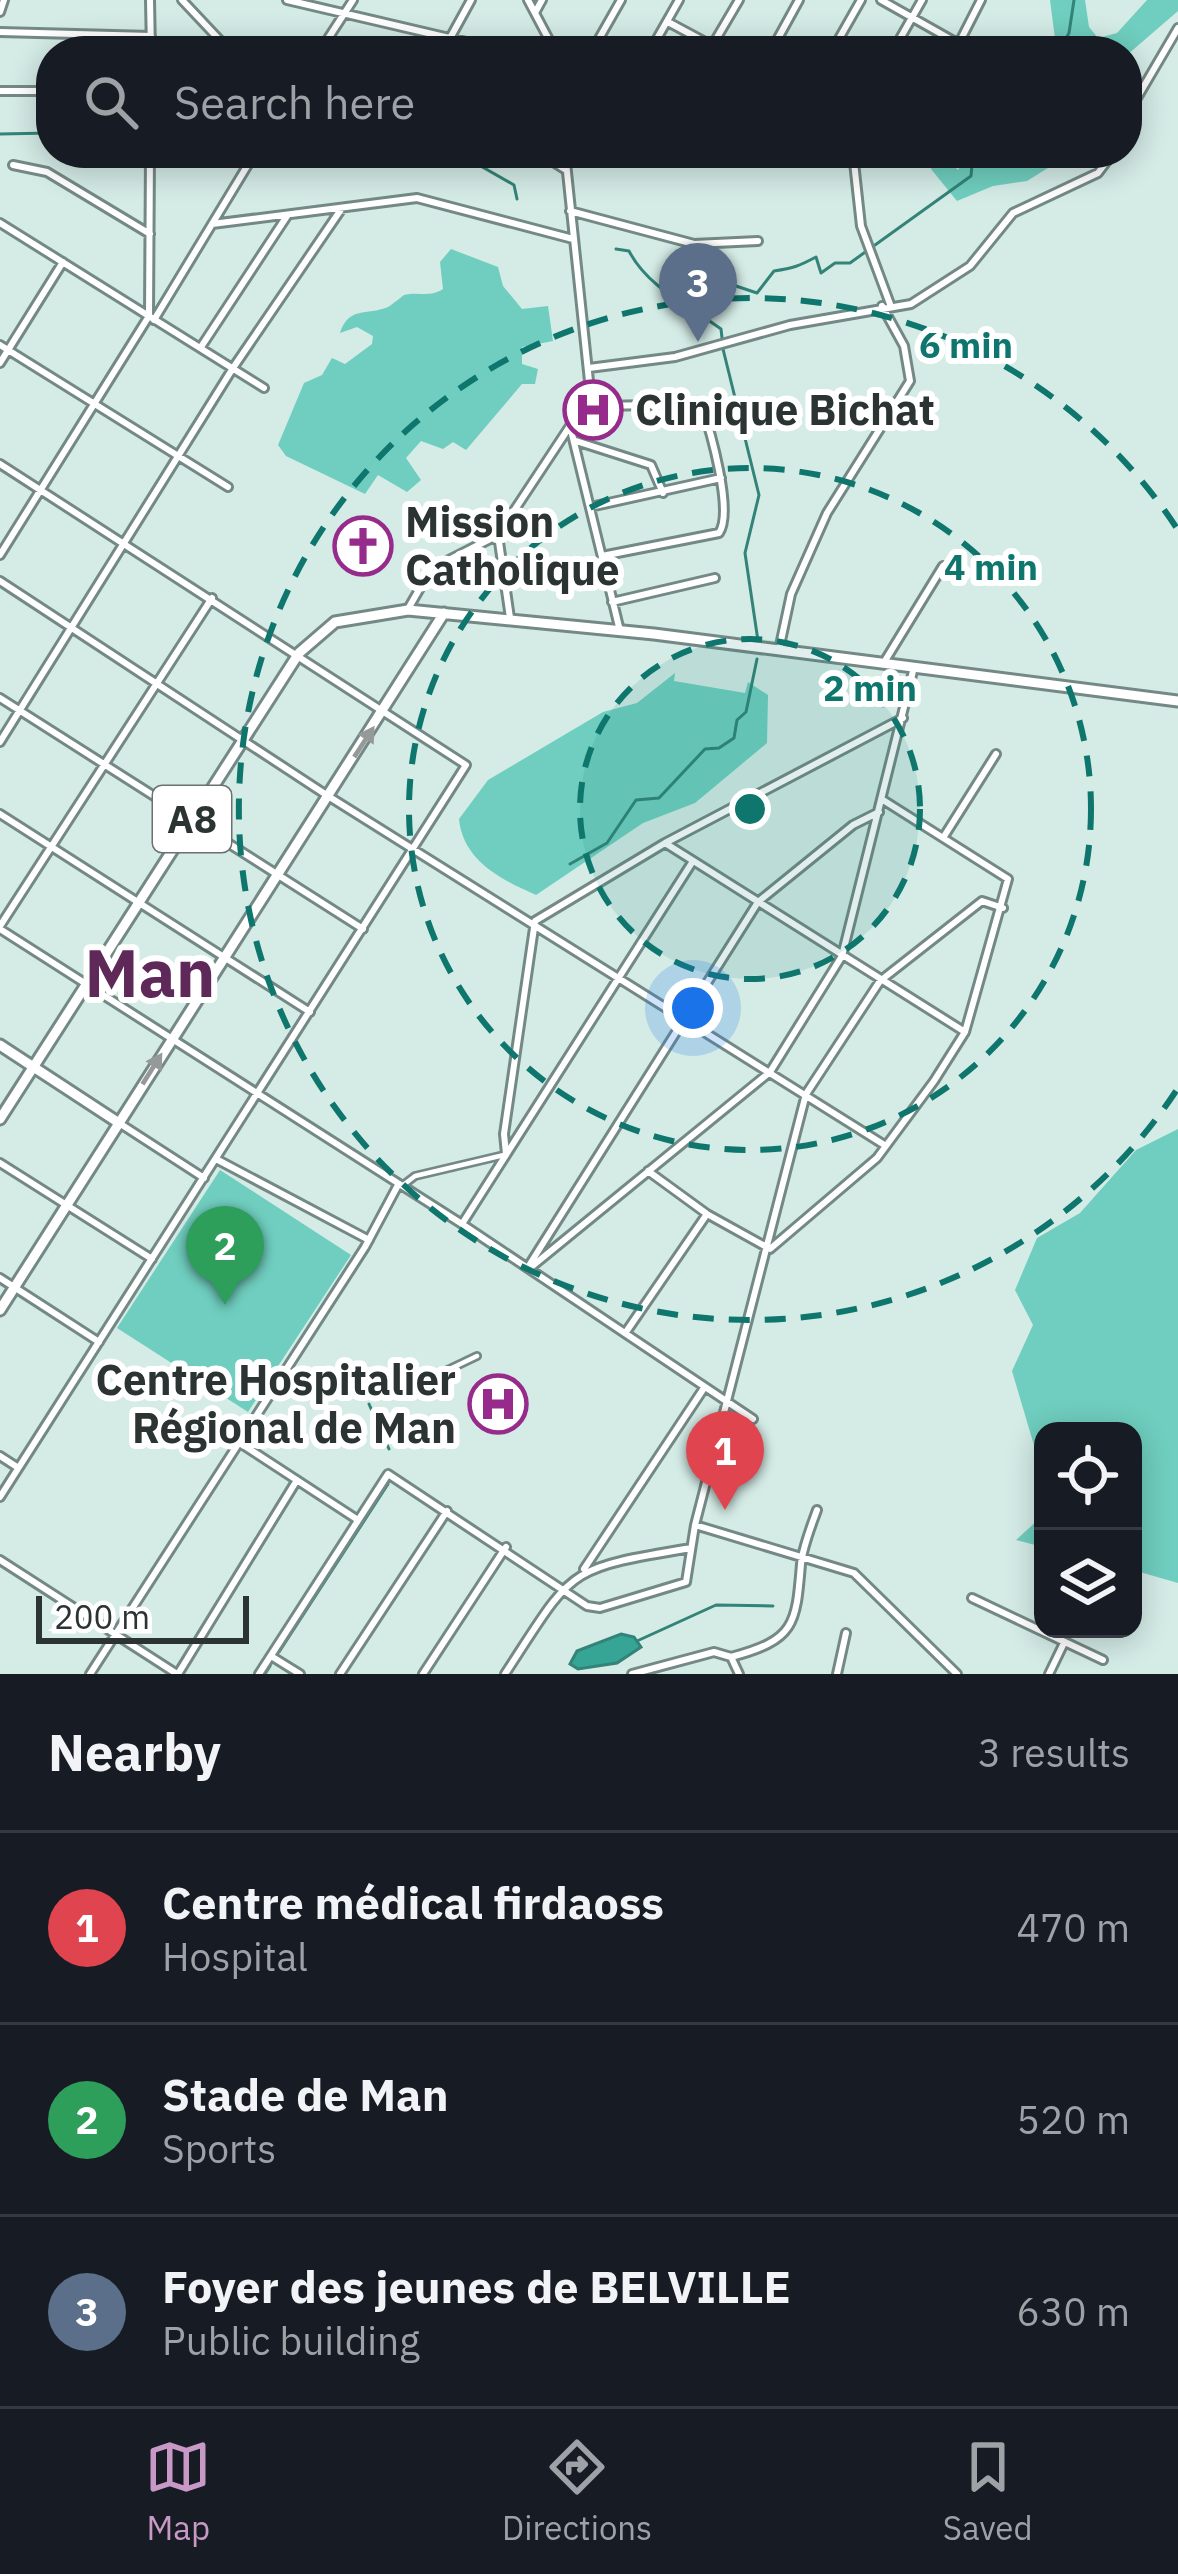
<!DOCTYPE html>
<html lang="en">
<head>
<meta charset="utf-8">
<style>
  body { margin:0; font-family:"IBM Plex Sans",sans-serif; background:#242831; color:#f1f3f6 }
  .controls { position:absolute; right:36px; bottom:36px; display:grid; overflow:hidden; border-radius:24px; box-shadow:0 6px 30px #0003 }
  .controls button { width:108px; height:108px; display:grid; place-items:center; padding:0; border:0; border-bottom:3px solid #363941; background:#171b24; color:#f1f3f6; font:60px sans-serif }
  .scale { position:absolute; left:36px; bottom:30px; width:213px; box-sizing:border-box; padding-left:12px; border:6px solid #2b3432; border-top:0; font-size:33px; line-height:42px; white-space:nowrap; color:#2b3432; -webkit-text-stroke:9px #fff; paint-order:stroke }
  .you { position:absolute; left:693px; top:1008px; width:42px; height:42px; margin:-30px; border:9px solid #fff; border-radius:50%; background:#1a73e8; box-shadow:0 0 0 18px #1a73e833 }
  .badge { display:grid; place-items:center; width:78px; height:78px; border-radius:50%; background:#c899c6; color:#fff; font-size:39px; font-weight:700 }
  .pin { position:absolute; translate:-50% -99px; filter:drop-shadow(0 3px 6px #0008) }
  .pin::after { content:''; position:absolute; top:63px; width:42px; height:36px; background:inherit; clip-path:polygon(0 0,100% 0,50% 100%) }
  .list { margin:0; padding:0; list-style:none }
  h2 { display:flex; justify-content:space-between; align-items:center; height:156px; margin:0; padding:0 48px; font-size:51px }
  h2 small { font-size:39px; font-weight:400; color:#9ea1a6 }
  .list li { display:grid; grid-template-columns:78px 1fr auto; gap:36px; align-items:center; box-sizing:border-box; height:192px; padding:0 48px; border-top:3px solid #363941 }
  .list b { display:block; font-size:45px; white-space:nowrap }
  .list p { margin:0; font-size:39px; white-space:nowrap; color:#9ea1a6 }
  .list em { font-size:39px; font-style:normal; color:#9ea1a6 }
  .icon { flex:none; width:66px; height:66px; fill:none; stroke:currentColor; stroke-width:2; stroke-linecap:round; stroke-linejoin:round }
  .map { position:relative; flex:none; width:1178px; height:1674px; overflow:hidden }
  .search { position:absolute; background:#171b24; box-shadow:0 6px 30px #0003; left:36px; right:36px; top:36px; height:132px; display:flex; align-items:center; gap:30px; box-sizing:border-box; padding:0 42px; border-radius:48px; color:#9ea1a6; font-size:45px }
  .sheet { height:732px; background:#171b24 }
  nav { display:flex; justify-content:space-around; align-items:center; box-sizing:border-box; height:168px; border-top:3px solid #363941; background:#171b24; font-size:33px; color:#9ea1a6 }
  nav a { display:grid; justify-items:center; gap:6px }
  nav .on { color:#c899c6 }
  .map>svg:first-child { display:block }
  .green { fill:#6fcebf }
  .water { fill:#36a596; stroke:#338378; stroke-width:3 }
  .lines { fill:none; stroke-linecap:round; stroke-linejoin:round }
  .stream { stroke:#338378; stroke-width:3 }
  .pedestrian-casing { stroke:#748985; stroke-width:10 }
  .minor-casing { stroke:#748985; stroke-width:12 }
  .secondary-casing { stroke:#748985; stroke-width:15 }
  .primary-casing { stroke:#748985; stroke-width:15 }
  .pedestrian { stroke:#fff; stroke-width:4.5 }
  .minor { stroke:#fff; stroke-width:6 }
  .secondary { stroke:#fff; stroke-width:9 }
  .primary { stroke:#fff; stroke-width:9 }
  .oneway { fill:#959a98 }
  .ring { fill:none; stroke:#0f766e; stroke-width:6; stroke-dasharray:21 15 }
  .labels { text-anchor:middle; stroke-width:12; stroke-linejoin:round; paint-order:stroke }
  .shield { fill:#fff; stroke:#6b7170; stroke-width:3 }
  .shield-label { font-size:39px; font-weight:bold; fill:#2b3432 }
  .poi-label { font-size:42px; font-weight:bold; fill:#2b3432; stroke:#fff; text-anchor:start }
  .town-label { font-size:66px; font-weight:bold; fill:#5e2958; stroke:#fff }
  .centre { fill:#0f766e; stroke:#fff; stroke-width:6 }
  .ring-label { font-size:36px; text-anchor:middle; font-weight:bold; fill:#0f766e; stroke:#fff; stroke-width:12; stroke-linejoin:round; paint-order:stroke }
</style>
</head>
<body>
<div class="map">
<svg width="1178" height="1674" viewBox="0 0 1178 1674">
  <rect width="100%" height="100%" fill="#d4ebe6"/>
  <path class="green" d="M1050 0H1085L1089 27 1098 38 1117 33 1147 0H1178V11L1127 55 1051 51 1056 46Z
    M968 153H994V159C1018 167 1046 153 1072 153L1027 181 993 186 957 201 931 169 933 156H944L958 170Z
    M451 249 498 267 503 286 522 309 548 306 553 341 522 347V364L538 369 535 384H522L466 450 453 442 443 449 421 441 406 458 421 480 407 492 378 475 365 494 286 456 278 445 304 383 322 375 332 358 345 364 372 344 373 336 357 327 340 333C349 306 366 316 388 307 392 305 401 297 404 295 419 291 429 298 443 289L440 262Z
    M675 673 674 681 745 693 748 682 768 695 767 743 695 803 643 823 536 895C502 880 463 861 459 819L488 780 603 712 637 703Z
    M1178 1129V1583L1133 1570V1431H1043V1547L1016 1540 1041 1517V1469L1012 1371 1033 1325 1015 1290 1037 1238 1080 1213 1136 1150Z
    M220 1170 351 1255 248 1412 117 1328Z"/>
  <path class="water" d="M621 1634 634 1637 641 1647 617 1663 578 1669 570 1664 577 1651Z"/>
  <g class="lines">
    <path class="stream" d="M1059 51 1069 33 1074 0
      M0 134 51 133
      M458 153 514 185 517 199
      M616 249 629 251C648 288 689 305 721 329L722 338
      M699 311 736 286 757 293 774 271C794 268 799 266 816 257L821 273 835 263H850L971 176 973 153
      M723 349 759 495 745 553 758 641
      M570 864 607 843 636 800 659 798 705 749 719 748 734 738 737 720 746 712 757 659
      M369 1404 389 1449
      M637 1641 716 1605 773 1606
      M279 1652 388 1484
      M265 1674 270 1666"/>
    <defs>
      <path id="pedestrian" d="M402 1186 415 1176 504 1155
        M433 1377 477 1356"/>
      <path id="minor" d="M150 0 151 51
        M182 0 230 51
        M287 0 505 51
        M528 0 555 51
        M881 0 959 44
        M536 11 542 0
        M0 12 4 0
        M668 22 722 51
        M0 32 151 36
        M320 51 353 0
        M443 51 471 0
        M592 51 621 0
        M650 51 679 0
        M709 51 739 0
        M771 51 799 0
        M832 51 861 0
        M893 51 922 0
        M955 51 981 0
        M0 91H51
        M1127 115 1178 28
        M539 153 566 170
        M853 153 861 226 890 304
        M13 165 47 172 150 234
        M570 211 694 244 758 241
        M0 223 264 388
        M212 224 417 198 573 239
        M154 320 255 153
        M0 345 228 487
        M201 347 287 216
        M0 363 63 262
        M589 368 675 357 790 325 911 304 970 266 1013 213 1098 173 1113 153
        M585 398 601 406 701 404C710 429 734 512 719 533L602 556
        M570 426 620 631
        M576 441 651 465 663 493
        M0 464 466 765 0 1497
        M590 507 721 478
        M0 555 149 316 150 153
        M0 581 328 796 886 1146
        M612 602 715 578
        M408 609 431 569 498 535
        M510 618 498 535 570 426 589 381 565 153
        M779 650 791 594 827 513 910 381 904 346 882 306
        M883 664 943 566
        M0 698 363 929
        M0 742 233 368 342 208
        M0 814 310 1012
        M943 838 996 754
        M665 843 965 1032
        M0 926 212 598
        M0 929 462 1224 753 1419
        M119 1123 204 1178
        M506 1154 504 1134 535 921 665 843 903 718
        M216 1159 369 1240
        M0 1163 152 1259
        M648 1171 707 1214 770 1249 877 1158 934 1081 965 1032 1008 879 883 800
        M462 1224 693 861
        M530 1264 758 902 853 825 879 812
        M530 1268 770 1072 842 956 914 667
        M0 1278 99 1342
        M626 1332 707 1214
        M240 1443 358 1520
        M0 1456 17 1467
        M695 1525 854 1573 957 1674
        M0 1560 177 1674
        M584 1569 704 1388
        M972 1598 1103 1660
        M271 1656 300 1674
        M731 1657C795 1640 796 1625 801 1564 803 1546 811 1527 817 1510
        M90 1674 365 1247 398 1185
        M178 1674 297 1480
        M259 1674 388 1474 587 1606 600 1608 686 1582 695 1525 806 1094 880 981 982 901 1003 908
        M340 1674 447 1511
        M423 1674 506 1547
        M505 1674C574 1568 564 1569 691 1548
        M632 1674 714 1652 731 1657 739 1674
        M837 1674 846 1633
        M1049 1674 1063 1645"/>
      <path id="secondary" d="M0 1045 119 1123"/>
      <path id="primary" d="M0 1119 299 653 335 622 408 610 654 634 1178 701
        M0 1310 444 613"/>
    </defs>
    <use href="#pedestrian" class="pedestrian-casing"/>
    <use href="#minor" class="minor-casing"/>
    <use href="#secondary" class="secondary-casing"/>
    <use href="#primary" class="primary-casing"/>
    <use href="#pedestrian" class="pedestrian"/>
    <use href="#minor" class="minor"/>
    <use href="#secondary" class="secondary"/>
    <use href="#primary" class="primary"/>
  </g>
  <defs><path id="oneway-solid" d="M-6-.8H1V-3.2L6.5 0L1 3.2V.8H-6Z" transform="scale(3)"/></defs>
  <g class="oneway">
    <use href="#oneway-solid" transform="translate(364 742) rotate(-57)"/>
    <use href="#oneway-solid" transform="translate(152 1069) rotate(-58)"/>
  </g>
  <circle cx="750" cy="809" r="170" fill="#0f766e" fill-opacity=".12"/>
  <g class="ring">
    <circle cx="750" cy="809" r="170"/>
    <circle cx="750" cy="809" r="341"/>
    <path d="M1176 1091A511 511 0 1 1 1176 527"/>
  </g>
  <defs>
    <symbol id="hospital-ring" viewBox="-11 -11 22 22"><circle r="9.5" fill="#fff" stroke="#972b8c" stroke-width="1.5"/><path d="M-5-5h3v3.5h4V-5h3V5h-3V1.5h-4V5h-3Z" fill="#972b8c"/></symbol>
    <symbol id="church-ring" viewBox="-11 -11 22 22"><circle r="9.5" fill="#fff" stroke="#972b8c" stroke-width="1.5"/><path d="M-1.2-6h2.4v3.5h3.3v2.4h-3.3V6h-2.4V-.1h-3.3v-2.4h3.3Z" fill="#972b8c"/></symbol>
  </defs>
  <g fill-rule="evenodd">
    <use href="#hospital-ring" x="560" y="377" width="66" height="66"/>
    <use href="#church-ring" x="330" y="513" width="66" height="66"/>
    <use href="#hospital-ring" x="465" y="1371" width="66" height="66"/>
  </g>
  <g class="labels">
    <rect class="shield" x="153" y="786" width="78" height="66" rx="9"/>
    <g class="shield-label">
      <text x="192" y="833">A8</text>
    </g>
    <g class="poi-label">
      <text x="635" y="425">Clinique Bichat</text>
      <text x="405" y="537">Mission<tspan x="405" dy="48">Catholique</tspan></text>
      <text x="456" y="1395" text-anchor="end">Centre Hospitalier<tspan x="456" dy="48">Régional de Man</tspan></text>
    </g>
    <g class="town-label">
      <text x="150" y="997">Man</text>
    </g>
  </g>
  <circle cx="750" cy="809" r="18" class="centre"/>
  <g class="ring-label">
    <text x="966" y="358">6 min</text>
    <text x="991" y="580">4 min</text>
    <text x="870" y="701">2 min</text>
  </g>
</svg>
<div class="controls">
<button><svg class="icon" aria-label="locate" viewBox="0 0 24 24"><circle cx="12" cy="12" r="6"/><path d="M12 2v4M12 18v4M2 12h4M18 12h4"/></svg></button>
<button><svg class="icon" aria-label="layers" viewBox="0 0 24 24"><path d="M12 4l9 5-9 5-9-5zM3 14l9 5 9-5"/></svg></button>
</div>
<div class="scale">200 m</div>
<div class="you"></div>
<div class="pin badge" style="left:725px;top:1510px;background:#e0444e">1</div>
<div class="pin badge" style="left:225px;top:1305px;background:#2e9e5b">2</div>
<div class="pin badge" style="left:698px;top:342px;background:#5c6f8a">3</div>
<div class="search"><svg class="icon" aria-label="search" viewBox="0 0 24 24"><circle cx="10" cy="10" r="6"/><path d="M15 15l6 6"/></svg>Search here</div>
</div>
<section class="sheet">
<h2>Nearby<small>3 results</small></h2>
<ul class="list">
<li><span class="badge" style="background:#e0444e">1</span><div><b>Centre médical firdaoss</b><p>Hospital</p></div><em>470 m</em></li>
<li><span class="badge" style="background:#2e9e5b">2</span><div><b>Stade de Man</b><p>Sports</p></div><em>520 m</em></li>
<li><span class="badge" style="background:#5c6f8a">3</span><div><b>Foyer des jeunes de BELVILLE</b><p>Public building</p></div><em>630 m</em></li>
</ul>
</section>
<nav>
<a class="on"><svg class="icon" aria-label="map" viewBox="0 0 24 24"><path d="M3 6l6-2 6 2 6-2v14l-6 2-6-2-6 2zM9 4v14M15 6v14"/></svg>Map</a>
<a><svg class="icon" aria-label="directions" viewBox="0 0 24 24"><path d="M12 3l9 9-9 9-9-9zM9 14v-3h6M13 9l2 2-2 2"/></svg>Directions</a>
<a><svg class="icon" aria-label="saved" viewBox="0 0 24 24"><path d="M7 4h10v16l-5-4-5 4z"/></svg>Saved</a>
</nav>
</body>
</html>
